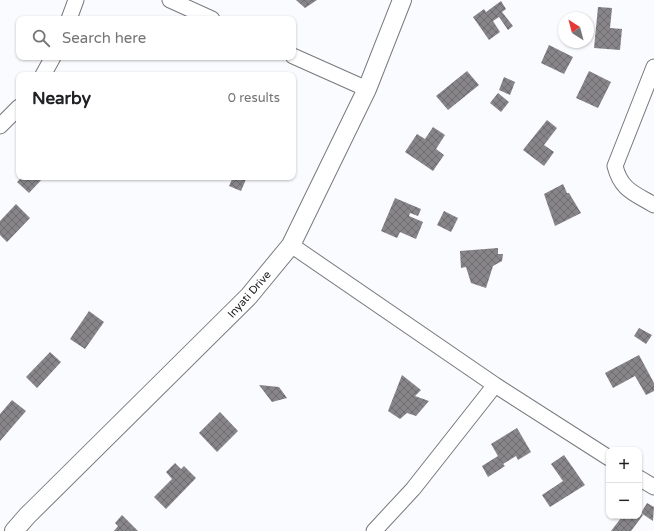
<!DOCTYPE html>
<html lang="en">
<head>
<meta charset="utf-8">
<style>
  body { margin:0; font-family:"Varela Round",sans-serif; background:#f6f6f6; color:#202124 }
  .controls { position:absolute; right:12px; bottom:12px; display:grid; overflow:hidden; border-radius:8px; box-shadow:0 1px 3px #0004 }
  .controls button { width:36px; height:36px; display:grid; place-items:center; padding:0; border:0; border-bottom:1px solid #e0e0e0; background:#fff; color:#202124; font:20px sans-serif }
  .compass { position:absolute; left:558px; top:12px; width:36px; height:36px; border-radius:50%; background:#fff; box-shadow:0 1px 3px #0004; rotate:324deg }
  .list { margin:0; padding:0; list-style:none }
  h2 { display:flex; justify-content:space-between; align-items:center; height:52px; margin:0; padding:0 16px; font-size:17px }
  h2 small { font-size:13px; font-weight:400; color:#757577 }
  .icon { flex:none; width:22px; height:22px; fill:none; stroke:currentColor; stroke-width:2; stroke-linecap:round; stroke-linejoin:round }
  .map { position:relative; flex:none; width:654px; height:531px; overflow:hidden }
  .search { position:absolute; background:#fff; box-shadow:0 1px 3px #0004; left:16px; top:16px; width:280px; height:44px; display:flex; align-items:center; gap:10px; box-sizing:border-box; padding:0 14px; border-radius:8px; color:#757577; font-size:15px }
  .panel { position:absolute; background:#fff; box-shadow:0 1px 3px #0004; left:16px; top:72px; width:280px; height:108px; border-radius:8px }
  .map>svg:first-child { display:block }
  .building { fill:url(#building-cross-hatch) }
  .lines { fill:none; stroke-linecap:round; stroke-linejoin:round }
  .minor-casing { stroke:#77797d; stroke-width:17 }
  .tertiary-casing { stroke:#77797d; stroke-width:20 }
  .minor { stroke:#fff; stroke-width:15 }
  .tertiary { stroke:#fff; stroke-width:18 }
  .labels { text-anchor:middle; stroke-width:4; stroke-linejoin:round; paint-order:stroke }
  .street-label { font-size:11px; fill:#202123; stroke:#fff }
</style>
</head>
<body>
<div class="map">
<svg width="654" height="531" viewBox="0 0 654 531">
  <defs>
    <pattern id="building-cross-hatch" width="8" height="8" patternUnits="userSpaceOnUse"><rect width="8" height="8" fill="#888589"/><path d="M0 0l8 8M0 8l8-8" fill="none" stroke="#6f6c70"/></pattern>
  </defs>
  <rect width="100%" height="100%" fill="#fafbfe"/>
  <path class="building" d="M296 0H317L305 8Z
    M501 1 506 9 502 12 513 26 508 30 499 17 493 21 500 32 489 40 473 17 484 9 486 12Z
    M598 7 612 8 610 28 622 29 620 50 594 48Z
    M549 45 573 57 564 74 541 63Z
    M467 71 479 85 448 110 436 96Z
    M589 71 611 82 598 108 576 98Z
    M504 77 515 82 510 95 499 90Z
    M498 93 509 102 501 112 490 103Z
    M547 120 557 128 544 145 554 152 544 166 523 150Z
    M433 127 445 135 436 149 444 155 433 171 405 152 417 134 425 139Z
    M22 177H44L29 193 17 182Z
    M233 177H247L241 191 229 186Z
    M563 184 567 193H569L581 213 555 226 544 194Z
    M395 198 421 209 418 216 410 213 409 216 423 222 416 239 400 232 397 238 381 231Z
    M16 204 30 218 7 242 0 235V221Z
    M444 211 458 218 451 232 437 225Z
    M498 248V254H503L502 261 493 266 486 288 471 283 466 267 461 268 460 251Z
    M89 311 104 322 85 349 70 339Z
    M639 328 652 335 646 344 634 336Z
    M50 352 61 362 37 388 26 377Z
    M639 355 654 383V391L646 395 635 376 613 388 605 373Z
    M402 375 421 390 415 396 429 401 416 416 407 413 400 419 388 411Z
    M259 385 279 387 287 398 272 402Z
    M12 400 26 411 0 441V414Z
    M220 412 238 431 217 452 199 433Z
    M517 428 531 452 518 460 516 456 503 464 505 466 488 477 482 466 498 456 491 444Z
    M564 455 585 485 550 507 542 495 563 481 551 464Z
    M175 463 181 469 184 466 196 478 166 509 154 497 172 479 166 472Z
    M647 503 654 507 653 521 641 513Z
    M639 512 643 515 631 531H611L621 518 619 516H639Z
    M122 515 138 531H114L118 526 115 523Z"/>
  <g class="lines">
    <defs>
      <path id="minor" d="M170 0 212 19
        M69 19 76 0
        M293 56 367 89
        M654 67 615 166C621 190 634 193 654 205
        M43 75 53 57
        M0 126 19 107
        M291 245 495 385 609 458
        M639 478 654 487
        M374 531 413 489 495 385"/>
      <path id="tertiary" d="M14 531 27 516 249 296 291 245 367 89 402 0"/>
    </defs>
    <use href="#minor" class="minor-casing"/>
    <use href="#tertiary" class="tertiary-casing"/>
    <use href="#minor" class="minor"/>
    <use href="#tertiary" class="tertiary"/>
  </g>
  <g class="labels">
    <g class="street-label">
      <text transform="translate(249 294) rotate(-48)" y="4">Inyati Drive</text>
    </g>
  </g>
</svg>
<div class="controls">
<button>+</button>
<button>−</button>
</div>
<svg class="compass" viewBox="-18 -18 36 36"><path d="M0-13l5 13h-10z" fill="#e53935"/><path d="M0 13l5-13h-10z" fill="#757577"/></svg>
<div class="search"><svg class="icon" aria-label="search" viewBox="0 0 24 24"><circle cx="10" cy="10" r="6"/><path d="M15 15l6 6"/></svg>Search here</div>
<section class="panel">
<h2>Nearby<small>0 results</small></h2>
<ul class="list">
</ul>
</section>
</div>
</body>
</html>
